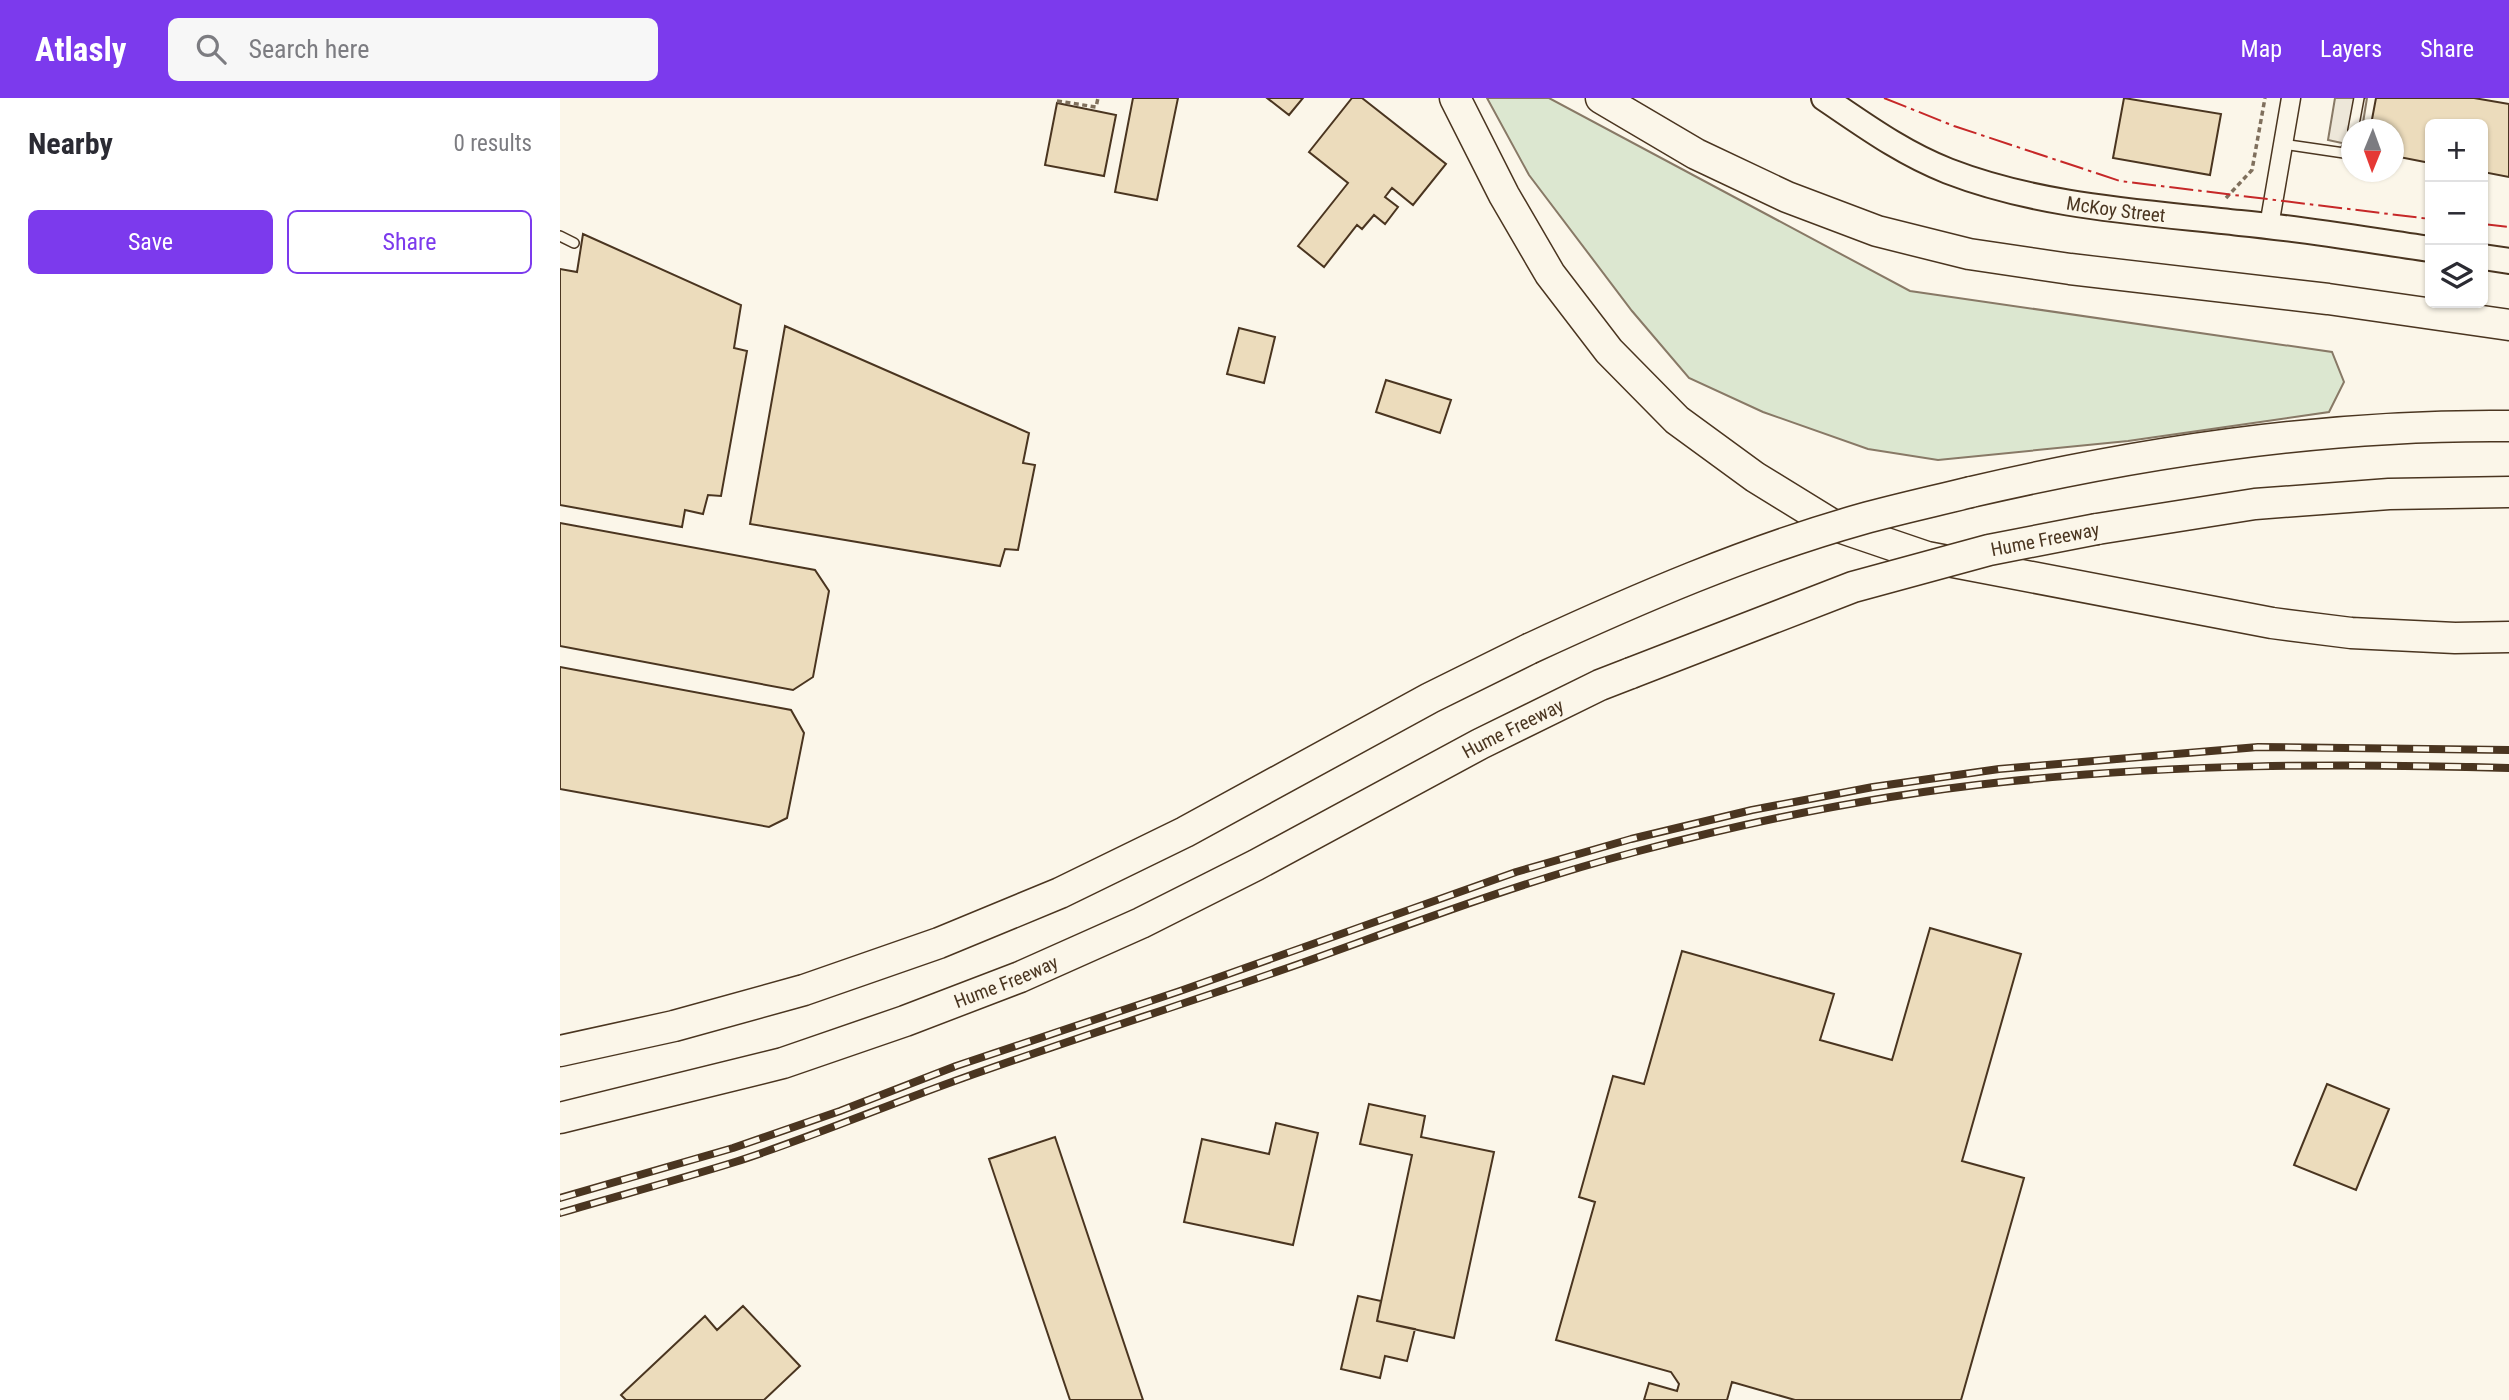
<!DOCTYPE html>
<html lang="en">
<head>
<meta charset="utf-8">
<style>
  body { margin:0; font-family:"Roboto Condensed",sans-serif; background:#f7f7f7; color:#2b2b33 }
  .controls { position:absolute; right:21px; top:21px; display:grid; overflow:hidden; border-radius:10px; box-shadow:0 2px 5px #0004 }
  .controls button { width:63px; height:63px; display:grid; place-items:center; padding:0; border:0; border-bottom:2px solid #e1e1e2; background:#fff; color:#2b2b33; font:35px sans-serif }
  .compass { position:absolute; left:1781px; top:21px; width:63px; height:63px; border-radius:50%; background:#fff; box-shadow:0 2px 5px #0004; rotate:181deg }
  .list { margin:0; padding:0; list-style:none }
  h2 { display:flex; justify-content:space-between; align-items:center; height:91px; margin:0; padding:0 28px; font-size:30px }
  h2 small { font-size:23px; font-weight:400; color:#7c7c81 }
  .actions { display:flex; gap:14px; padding:21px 28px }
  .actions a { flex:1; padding:16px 0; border:2px solid #7c3aed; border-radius:10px; text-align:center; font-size:24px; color:#7c3aed }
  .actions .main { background:#7c3aed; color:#fff }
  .icon { flex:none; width:38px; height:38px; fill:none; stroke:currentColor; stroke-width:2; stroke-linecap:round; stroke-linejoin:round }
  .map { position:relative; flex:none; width:1949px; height:1302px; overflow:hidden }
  header { display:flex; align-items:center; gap:42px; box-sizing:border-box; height:98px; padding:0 35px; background:#7c3aed; color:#fff }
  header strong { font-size:33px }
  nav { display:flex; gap:38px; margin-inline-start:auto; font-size:24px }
  .search { width:490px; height:63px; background:#f7f7f7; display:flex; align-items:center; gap:18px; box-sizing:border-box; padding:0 24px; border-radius:10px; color:#7c7c81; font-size:26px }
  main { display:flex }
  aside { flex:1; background:#fff }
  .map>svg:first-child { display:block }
  .green { fill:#dce7d0; stroke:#887966; stroke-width:2 }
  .parking { fill:#ede7d9; stroke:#887966; stroke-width:2 }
  .building { fill:#ecdcbc; stroke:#4a3520; stroke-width:2 }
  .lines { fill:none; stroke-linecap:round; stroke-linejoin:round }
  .lane-casing { stroke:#4a3520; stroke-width:12 }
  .street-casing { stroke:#4a3520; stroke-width:21 }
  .secondary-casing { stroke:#4a3520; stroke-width:28 }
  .highway-casing { stroke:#4a3520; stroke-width:33 }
  .path { stroke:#7f6f5c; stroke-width:3.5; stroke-dasharray:5 3.5; stroke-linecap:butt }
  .lane { stroke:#fbf6e9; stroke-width:9 }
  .street { stroke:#fbf6e9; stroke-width:18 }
  .secondary { stroke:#fbf6e9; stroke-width:24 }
  .highway { stroke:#fbf6e9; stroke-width:30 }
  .rail-casing { stroke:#4a3520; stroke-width:8 }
  .rail { stroke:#fbf6e9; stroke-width:5; stroke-dasharray:16; stroke-linecap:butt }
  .highway-bridge-casing { stroke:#4a3520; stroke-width:33; stroke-linecap:butt }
  .highway-bridge { stroke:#fbf6e9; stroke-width:30 }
  .power { stroke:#c62828; stroke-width:2; stroke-dasharray:24 5 3.5 5; stroke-linecap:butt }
  .labels { text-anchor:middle; stroke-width:5; stroke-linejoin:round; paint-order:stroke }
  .street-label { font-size:19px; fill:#4a3520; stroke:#fbf6e9 }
</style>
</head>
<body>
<header>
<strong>Atlasly</strong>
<div class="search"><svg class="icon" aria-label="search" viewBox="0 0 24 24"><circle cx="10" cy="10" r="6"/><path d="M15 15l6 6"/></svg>Search here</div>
<nav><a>Map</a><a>Layers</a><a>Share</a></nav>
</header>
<main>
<aside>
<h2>Nearby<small>0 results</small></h2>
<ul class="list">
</ul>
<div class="actions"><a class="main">Save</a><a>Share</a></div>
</aside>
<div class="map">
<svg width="1949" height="1302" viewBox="0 0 1949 1302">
  <rect width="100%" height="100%" fill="#fbf6e9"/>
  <path class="green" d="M927 0H989L1350 193 1772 254 1784 284 1769 314 1568 343 1378 362 1308 351 1203 314 1129 280 1072 213 969 77Z"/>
  <path class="parking" d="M1775 0H1807L1802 31 1792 32 1791 47 1768 42Z"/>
  <path class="building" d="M573 0H618L597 102 555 94Z
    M707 0H743L729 17Z
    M792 0H802L886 66 853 107 832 90 825 99 838 109 825 126 814 117 802 131 797 127 764 169 738 148 788 85 749 54Z
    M1564 0 1661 16 1650 77 1553 60Z
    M1816 0H1914L1949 6V79L1923 74V26H1870V65L1834 58V32H1810Z
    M497 5 556 17 544 78 485 67Z
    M23 136 181 207 174 250 187 253 161 398 148 397 143 416 125 412 122 429 0 407V171L17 174Z
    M225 228 469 335 463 365 475 367 458 452 445 451 440 468 190 426Z
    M679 230 715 239 704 285 667 276Z
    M826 282 891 302 880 335 816 314Z
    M0 425 255 472 269 493 253 579 233 592 0 548Z
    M0 569 231 612 244 635 227 720 209 729 0 691Z
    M1370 830 1461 856 1402 1063 1464 1080 1401 1302H1235L1172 1284 1167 1302H1084L1089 1285 1117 1293 1119 1286 1111 1274 996 1242 1035 1104 1019 1099 1053 978 1084 986 1122 853 1274 896 1260 942 1332 962Z
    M1767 986 1829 1011 1796 1092 1734 1067Z
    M809 1006 865 1018 861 1039 934 1054 894 1240 817 1223 852 1057 800 1046Z
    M716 1025 758 1035 733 1147 624 1124 642 1041 709 1056Z
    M495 1039 583 1302H510L429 1061Z
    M798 1198 821 1203 817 1223 855 1231 847 1263 825 1258 820 1280 781 1271Z
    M183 1208 240 1268 204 1302H66L61 1297 145 1218 157 1232Z"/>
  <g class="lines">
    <defs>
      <path id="lane" d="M1793 32 1799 0
        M1723 46 1784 55 1792 39
        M0 138 14 145"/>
      <path id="street" d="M1709 128 1731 0"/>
      <g id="secondary">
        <path id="s1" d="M1264 0C1304 27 1342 55 1388 73 1481 109 1582 114 1680 125 1744 131 1807 142 1870 151"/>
        <path d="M1923 159 1949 163"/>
      </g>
      <g id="highway">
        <path d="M895 0 944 97 990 176 1049 253 1117 322 1195 379 1273 427 1367 459 1712 525 1791 535 1895 540 1949 539"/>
        <path d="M1041 0 1136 56 1227 99 1317 133 1409 156 1510 171 1768 201 1949 227"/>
        <path d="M1411 394C1587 353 1768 326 1949 328"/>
        <path d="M1537 431 1695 406 1829 396 1949 394"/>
        <path d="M0 953 114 928 244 892 379 845 500 795 625 734 870 600 969 551"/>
        <path id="s2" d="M0 1020 223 965 345 923 460 879 581 825 696 767 920 646 1040 587 1071 575"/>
      </g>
    </defs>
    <use href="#lane" class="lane-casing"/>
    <use href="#street" class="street-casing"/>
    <use href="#secondary" class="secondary-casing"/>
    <use href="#highway" class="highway-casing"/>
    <path class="path" d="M497 3 536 9 538 0
      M1666 100 1692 72 1705 0"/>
    <use href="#lane" class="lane"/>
    <use href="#street" class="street"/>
    <use href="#secondary" class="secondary"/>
    <use href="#highway" class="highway"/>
    <defs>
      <path id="rail" d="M0 1100 173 1050 280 1013 396 968 620 893 956 774 1071 741 1192 712 1313 689 1439 671 1698 649 1949 652
        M0 1115C58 1098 117 1082 175 1064 252 1039 327 1007 403 980 515 940 628 905 739 866 851 826 961 784 1075 754 1195 722 1320 697 1443 684 1611 666 1780 665 1949 670"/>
    </defs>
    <use href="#rail" class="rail-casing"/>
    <use href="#rail" class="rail"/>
    <defs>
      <path id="highway-bridge" d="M969 551C1077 501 1188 453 1302 421 1338 411 1375 403 1411 394
        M1071 575 1293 489 1429 452 1537 431"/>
    </defs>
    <use href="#highway-bridge" class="highway-bridge-casing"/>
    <use href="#highway-bridge" class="highway-bridge"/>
    <path class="power" d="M1324 0 1394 28 1560 83 1870 121
      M1923 126 1949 129"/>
  </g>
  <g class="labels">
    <g class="street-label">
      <text dy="7" stroke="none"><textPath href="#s1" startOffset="317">McKoy Street</textPath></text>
      <text transform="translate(1485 441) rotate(-11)" y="7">Hume Freeway</text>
      <text dy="7" stroke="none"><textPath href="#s2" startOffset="1034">Hume Freeway</textPath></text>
      <text dy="7" stroke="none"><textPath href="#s2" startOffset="467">Hume Freeway</textPath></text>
    </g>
  </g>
</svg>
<div class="controls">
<button>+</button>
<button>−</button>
<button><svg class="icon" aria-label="layers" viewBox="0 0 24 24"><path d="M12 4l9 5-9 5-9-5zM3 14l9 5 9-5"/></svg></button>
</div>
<svg class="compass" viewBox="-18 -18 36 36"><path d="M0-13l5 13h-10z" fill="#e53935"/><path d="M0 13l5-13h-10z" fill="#7c7c81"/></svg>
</div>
</main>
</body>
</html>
